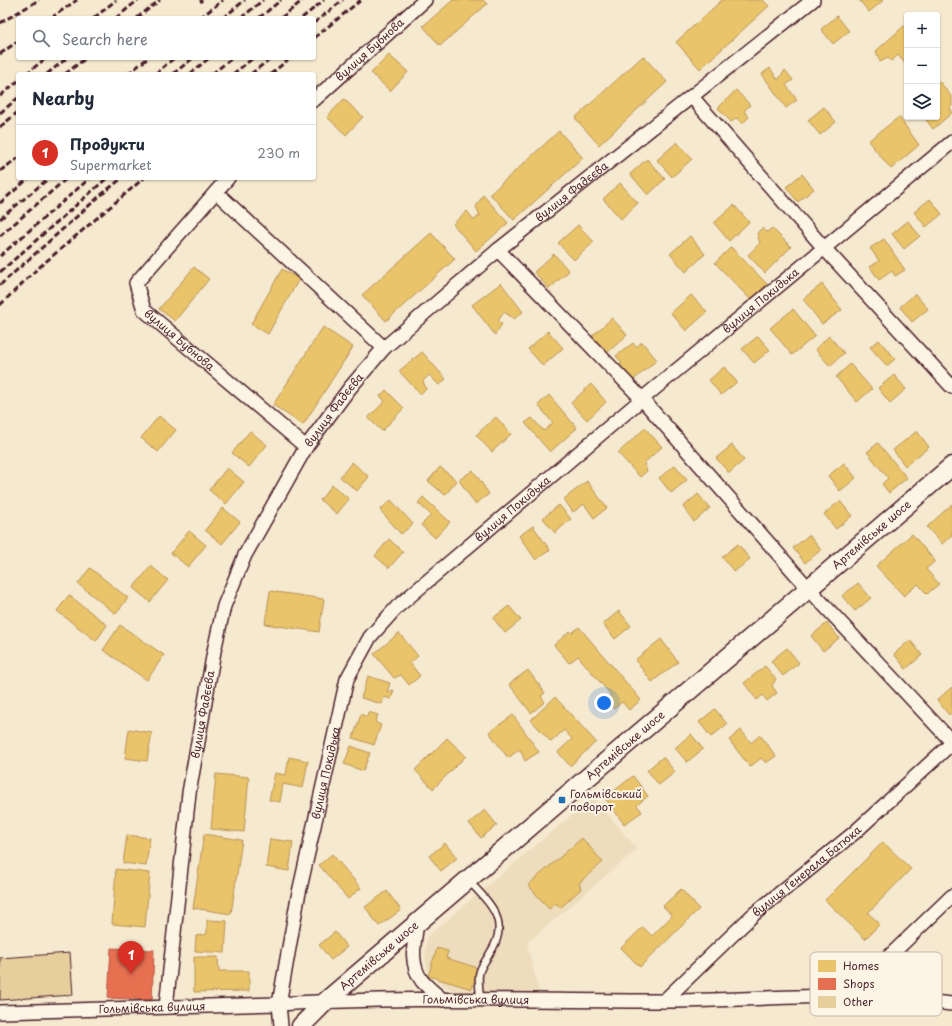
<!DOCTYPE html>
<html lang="en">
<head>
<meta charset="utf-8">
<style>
  body { margin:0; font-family:"Playpen Sans",sans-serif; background:#f6f6f7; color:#1f2937 }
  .controls { position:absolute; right:12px; top:12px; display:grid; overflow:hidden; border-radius:4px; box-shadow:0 1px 3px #0004 }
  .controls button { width:36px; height:36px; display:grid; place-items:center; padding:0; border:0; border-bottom:1px solid #e0e1e3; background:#fff; color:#1f2937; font:20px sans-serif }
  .you { position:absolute; left:604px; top:703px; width:14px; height:14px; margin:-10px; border:3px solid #fff; border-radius:50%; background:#1a73e8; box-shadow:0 0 0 6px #1a73e833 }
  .badge { display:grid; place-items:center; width:26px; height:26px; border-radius:50%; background:#d93025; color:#fff; font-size:13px; font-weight:700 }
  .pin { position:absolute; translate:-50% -33px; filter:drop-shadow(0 1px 2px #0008) }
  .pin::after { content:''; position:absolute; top:21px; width:14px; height:12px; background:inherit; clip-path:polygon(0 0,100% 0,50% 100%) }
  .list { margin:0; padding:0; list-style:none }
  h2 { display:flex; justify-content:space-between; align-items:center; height:52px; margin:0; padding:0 16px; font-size:17px }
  h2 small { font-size:13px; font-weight:400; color:#747a83 }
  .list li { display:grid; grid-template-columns:26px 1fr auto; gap:12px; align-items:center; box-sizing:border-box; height:56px; padding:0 16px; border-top:1px solid #e0e1e3 }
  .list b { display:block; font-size:15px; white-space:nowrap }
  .list p { margin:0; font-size:13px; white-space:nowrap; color:#747a83 }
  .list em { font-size:13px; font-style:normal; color:#747a83 }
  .icon { flex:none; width:22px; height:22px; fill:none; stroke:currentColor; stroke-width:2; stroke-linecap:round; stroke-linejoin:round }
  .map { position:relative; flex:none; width:952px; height:1026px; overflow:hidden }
  .search { position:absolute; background:#fff; box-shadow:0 1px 3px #0004; left:16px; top:16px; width:300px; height:44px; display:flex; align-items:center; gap:10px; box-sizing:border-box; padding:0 14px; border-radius:4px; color:#747a83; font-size:15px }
  .panel { position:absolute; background:#fff; box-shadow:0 1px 3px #0004; left:16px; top:72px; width:300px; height:108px; border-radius:4px }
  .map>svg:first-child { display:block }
  .built { fill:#edddbd }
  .homes { fill:#e9c46a; stroke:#b99257 }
  .shops { fill:#e76f51; stroke:#b85746 }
  .building { fill:#e6ce9d; stroke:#4a1f2b }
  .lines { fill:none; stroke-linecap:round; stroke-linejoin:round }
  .service-casing { stroke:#4a1f2b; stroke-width:9 }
  .minor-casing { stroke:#4a1f2b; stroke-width:16 }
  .secondary-casing { stroke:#4a1f2b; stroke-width:21 }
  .service { stroke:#fcf5e5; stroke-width:6 }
  .minor { stroke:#fcf5e5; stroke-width:13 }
  .secondary { stroke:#fcf5e5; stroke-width:18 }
  .rail { stroke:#4a1f2b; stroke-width:3; stroke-dasharray:6 3; stroke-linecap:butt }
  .poi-dot { fill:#1f6fb2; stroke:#fcf5e5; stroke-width:1.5 }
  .labels { text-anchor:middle; stroke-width:4; stroke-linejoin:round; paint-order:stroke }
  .street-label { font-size:11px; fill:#4a1f2b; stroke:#fcf5e5 }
  .poi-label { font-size:11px; fill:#4a1f2b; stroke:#fcf5e5; text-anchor:start }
  .key { fill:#fcf5e5; stroke:#c7b5ad; stroke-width:1 }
  .key-label { font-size:11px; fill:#4a1f2b }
</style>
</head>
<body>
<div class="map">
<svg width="952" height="1026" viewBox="0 0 952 1026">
  <rect width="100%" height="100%" fill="#f5e9cf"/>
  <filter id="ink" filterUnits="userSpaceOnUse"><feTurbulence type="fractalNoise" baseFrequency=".025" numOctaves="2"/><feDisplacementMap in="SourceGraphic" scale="8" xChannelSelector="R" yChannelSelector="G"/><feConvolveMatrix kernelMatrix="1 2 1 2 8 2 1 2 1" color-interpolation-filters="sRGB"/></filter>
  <g filter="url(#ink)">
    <path class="built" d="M593 797 637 849 527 943 539 992H456L441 984 427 969 425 952 427 937Z"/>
    <path class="homes" d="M453 0H483L487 4 440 46 423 26Z
      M722 0H763L769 6 700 69 676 42Z
      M859 0H884L869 12Z
      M837 16 849 31 833 44 821 29Z
      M904 26 907 29V66L898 55 891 61 888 58 880 62 876 51Z
      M389 55 408 72 390 91 371 73Z
      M643 56 667 82 599 145 575 118Z
      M770 68 778 80 785 70 793 80 786 85 797 100 786 108 762 74Z
      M937 82H940L952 97V106L950 108 952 111V113L933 129 924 117H937Z
      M736 90 750 105 744 111 749 117 742 124 737 118 731 122 718 108Z
      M344 99 363 117 346 135 327 117Z
      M824 107 836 122 820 135 808 120Z
      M899 117 919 145 891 169 868 141Z
      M559 131 583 158 514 220 490 194Z
      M677 142 692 159 672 177 657 160Z
      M647 159 665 179 648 195 630 174Z
      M802 174 814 189 798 202 786 187Z
      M620 183 638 203 621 219 603 199Z
      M483 195 508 223 476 251 453 224 467 211 474 220 480 215 476 207Z
      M930 199 942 214 926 227 914 212Z
      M734 205 749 222 729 241 714 223Z
      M908 221 920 236 904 249 892 234Z
      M578 225 594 242 574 260 558 243Z
      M762 228 767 232 772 228 791 247 765 273 748 255 760 243 757 233Z
      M431 233 455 259 386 321 362 295Z
      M690 236 705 254 686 272 670 254Z
      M884 239 905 270 895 276 892 271 879 280 870 267 879 261 870 248Z
      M731 247 767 284 751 300 715 263Z
      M554 254 569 271 549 289 534 272Z
      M194 267 209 279 175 321 159 309Z
      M282 269 299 279 268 334 251 324Z
      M501 283 523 312 514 319 504 312 498 321 502 324 495 335 472 305Z
      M822 284 842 310 822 324 803 299Z
      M915 294 928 309 912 322 900 307Z
      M691 295 707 312 686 331 671 313Z
      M793 309 815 336 792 355 770 328Z
      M612 318 627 335 607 353 592 336Z
      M323 327 353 347 303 425 273 405Z
      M548 331 563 348 543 366 528 349Z
      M758 336 770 350 754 363 742 349Z
      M829 336 844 353 830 366 815 349Z
      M879 340 895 359 887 366 870 347Z
      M642 342 657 360 631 382 618 366 622 363 616 356 633 343 636 347Z
      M422 352 446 379 439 385 429 375 423 381 426 389 420 394 399 371Z
      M850 364 872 389 857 402 836 377Z
      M724 367 737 382 721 395 709 380Z
      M894 375 906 389 890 403 878 388Z
      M591 384 606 402 587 420 571 403Z
      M386 390 404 408 382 431 368 418 385 401 380 396Z
      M549 395 577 428 550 452 525 423 532 418 544 431 553 423 538 405Z
      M159 416 176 430 158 452 141 438Z
      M496 417 511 434 492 452 476 435Z
      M645 428 662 447 644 463 647 471 640 477 618 453Z
      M250 431 267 445 249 467 232 453Z
      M917 431 929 447 905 466 893 450Z
      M878 443 907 478 889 493 882 484 888 478 867 452Z
      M732 445 744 460 729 473 716 458Z
      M352 462 369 477 357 491 340 477Z
      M844 463 856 478 840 491 828 476Z
      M675 465 687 480 671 493 659 478Z
      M440 467 457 481 445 495 428 481Z
      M227 468 244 482 226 504 209 490Z
      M473 470 489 494 475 504 459 480Z
      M587 481 607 508 594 518 584 504 573 512 564 499Z
      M332 485 349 499 337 514 320 500Z
      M698 494 710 508 694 522 683 507Z
      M423 497 450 522 435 538 421 525 431 515 418 503Z
      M391 500 413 524 401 534 380 510Z
      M840 501 852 516 836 529 824 514Z
      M952 504V535L942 544 927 527Z
      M559 505 571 519 555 533 543 518Z
      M223 508 240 522 222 544 205 530Z
      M533 526 550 550 536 560 519 536Z
      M189 531 206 545 188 567 171 553Z
      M912 534 935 561 926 569 939 584 927 594 918 584 904 596 876 566Z
      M809 535 821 550 805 563 793 548Z
      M389 539 403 552 389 568 375 556Z
      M738 544 750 559 734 572 722 557Z
      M151 566 168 580 150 602 133 588Z
      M90 568 128 598 116 614 78 584Z
      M858 583 871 598 855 611 842 596Z
      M270 591 324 599 319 632 265 624Z
      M69 595 107 625 96 641 57 611Z
      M509 606 521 620 505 633 493 618Z
      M619 611 631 626 615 639 603 624Z
      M827 623 839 638 823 651 811 636Z
      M120 625 164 655 147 680 103 650Z
      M579 627 641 700 629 710 622 702 614 709 606 699 611 695 578 656 569 663 554 645 570 631 572 633Z
      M399 633 418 656 410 663 420 676 409 685 401 675 394 678 374 654Z
      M661 639 678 662 652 682 635 660Z
      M910 640 922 655 906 669 894 654Z
      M787 648 799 663 783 676 771 661Z
      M765 666 776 679 772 686 777 693 767 701 763 695 757 700 744 683Z
      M528 670 545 693 541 696 545 702 531 713 509 684Z
      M368 676 390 683 387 692 394 690 391 699 384 697 382 704 361 698Z
      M952 687V712L949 715 937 700Z
      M555 697 596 742 570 766 558 752 572 739 564 730 551 742 531 720Z
      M715 709 727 724 711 737 699 722Z
      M368 712 378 715 375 722 381 725 374 745 353 738 361 714 367 717Z
      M513 715 539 752 525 761 520 749 508 758 489 732Z
      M129 729 152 733 147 761 125 758Z
      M741 730 751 743 760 735 776 756 766 763 761 758 750 767 729 740Z
      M691 734 703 749 687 762 675 748Z
      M447 738 466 756 433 789 415 770Z
      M351 746 370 753 363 771 344 764Z
      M289 757 308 761 303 788 283 784 280 802 269 800 275 773 286 775Z
      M663 757 675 772 659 785 647 770Z
      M216 774 249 777 244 832 211 829Z
      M633 776 648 796 637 805 642 812 624 824 605 798Z
      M485 810 497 825 481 838 469 823Z
      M204 834 242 840 231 914 193 908Z
      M127 835 150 838 146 866 123 863Z
      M582 838 603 862 579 883 581 889 560 908 556 903 549 909 528 885Z
      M270 839 293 842 289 871 266 867Z
      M883 842 911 869 868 913 880 924 865 939 825 900Z
      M445 843 457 858 441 871 429 856Z
      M332 854 361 888 348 899 319 865Z
      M116 869 150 873 145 927 112 924Z
      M681 889 699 909 640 967 621 948 643 927 652 936 672 916 663 906Z
      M387 891 401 910 379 926 365 907Z
      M207 920 227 921 225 953 195 951 196 936 207 934Z
      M335 932 347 947 331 960 319 945Z
      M437 948 448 951 446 958 478 968 472 989 428 976Z
      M194 957H218L219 971H249V991L194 992Z"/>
    <path class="shops" d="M111 948 154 950 152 1000 108 998Z"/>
    <path class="building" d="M70 953 73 995 0 1000V958Z"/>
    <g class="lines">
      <defs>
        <path id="service" d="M469 881C490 904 511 921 490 953 486 961 480 966 479 975 478 983 480 992 480 1000"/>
        <g id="minor">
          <path d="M692 97 824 248 952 387"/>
          <path id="s1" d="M314 100 425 0"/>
          <path id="s2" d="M228 178 136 283 144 310 306 447"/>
          <path d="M216 192 384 348"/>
          <path d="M498 250 642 399 809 589 952 742"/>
          <path d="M417 924C414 943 409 964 422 981 428 988 436 994 443 1000"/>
          <path d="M848 996 952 896"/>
          <path id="s3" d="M664 1001 754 914 854 833 952 743"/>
          <path id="s4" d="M166 1007 189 793 214 651 224 606 245 555 306 447 349 389 384 348 498 250 813 0"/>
          <path id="s5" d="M0 1012 279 1004C407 996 534 1001 662 1001 724 1001 786 996 848 996 883 997 917 1000 952 1004"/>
          <path id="s6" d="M281 1026 279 1004 298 897 347 679 370 637 397 607 642 399 952 142"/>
        </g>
        <g id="secondary">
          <path id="s7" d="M301 1026 326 1001 952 466"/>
        </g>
      </defs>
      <use href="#service" class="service-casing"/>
      <use href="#minor" class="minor-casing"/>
      <use href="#secondary" class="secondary-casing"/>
      <use href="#service" class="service"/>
      <use href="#minor" class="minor"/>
      <use href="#secondary" class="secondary"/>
      <path class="rail" d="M200 2 202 0
        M51 18 77 0
        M94 18 116 0
        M116 18 138 0
        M137 18 160 0
        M200 18 223 0
        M223 18 245 0
        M241 18 263 0
        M259 18 281 0
        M281 18 303 0
        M302 18 324 0
        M0 23 39 0
        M314 23 343 0
        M314 38 361 0
        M0 54 18 41
        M26 74 46 58
        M47 74 67 58
        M65 74 86 58
        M128 74 148 58
        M155 74 174 58
        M173 74 193 58
        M190 74 209 58
        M212 74 232 58
        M233 74 253 58
        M251 74 271 58
        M271 74 290 58
        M0 96 18 81
        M0 113 18 98
        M0 127 18 112
        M0 171 18 158
        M0 203 29 178
        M0 219 49 178
        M0 236 67 178
        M0 256 90 178
        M0 272 107 178
        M0 285 101 195 122 178
        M0 305 36 270 144 178"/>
    </g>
  </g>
  <rect class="poi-dot" x="558" y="796" width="8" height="8" rx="2"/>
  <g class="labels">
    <g class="street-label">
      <text dy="4" stroke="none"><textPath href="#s1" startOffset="75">вулиця Бубнова</textPath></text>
      <text dy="4" stroke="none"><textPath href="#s4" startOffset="955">вулиця Фадєєва</textPath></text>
      <text dy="4" stroke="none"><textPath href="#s6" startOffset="918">вулиця Покидька</textPath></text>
      <text dy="4" stroke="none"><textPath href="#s2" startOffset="214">вулиця Бубнова</textPath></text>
      <text dy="4" stroke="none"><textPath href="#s4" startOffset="631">вулиця Фадєєва</textPath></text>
      <text dy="4" stroke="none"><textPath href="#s6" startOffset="594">вулиця Покидька</textPath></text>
      <text dy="4" stroke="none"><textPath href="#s7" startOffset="753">Артемівське шосе</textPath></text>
      <text dy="4" stroke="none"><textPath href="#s4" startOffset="295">вулиця Фадєєва</textPath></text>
      <text dy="4" stroke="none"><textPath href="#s7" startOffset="429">Артемівське шосе</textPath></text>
      <text dy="4" stroke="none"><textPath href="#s6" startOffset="258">вулиця Покидька</textPath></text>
      <text dy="4" stroke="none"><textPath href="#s3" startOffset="193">вулиця Генерала Батюка</textPath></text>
      <text dy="4" stroke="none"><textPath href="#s7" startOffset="105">Артемівське шосе</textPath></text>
      <text dy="4" stroke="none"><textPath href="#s5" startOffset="476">Гольмівська вулиця</textPath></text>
      <text dy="4" stroke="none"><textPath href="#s5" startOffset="152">Гольмівська вулиця</textPath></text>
    </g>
    <g class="poi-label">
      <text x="570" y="798">Гольмівський<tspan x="570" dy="13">поворот</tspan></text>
    </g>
  </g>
  <rect x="810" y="952" width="132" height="64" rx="6" class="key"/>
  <rect x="818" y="960" width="18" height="12" fill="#e9c46a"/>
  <rect x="818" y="978" width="18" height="12" fill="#e76f51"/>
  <rect x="818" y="996" width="18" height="12" fill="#e6ce9d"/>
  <g class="key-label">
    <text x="843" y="970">Homes</text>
    <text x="843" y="988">Shops</text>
    <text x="843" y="1006">Other</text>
  </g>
</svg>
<div class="controls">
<button>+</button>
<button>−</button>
<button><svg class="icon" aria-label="layers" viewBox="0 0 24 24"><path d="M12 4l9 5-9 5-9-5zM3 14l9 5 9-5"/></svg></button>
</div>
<div class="you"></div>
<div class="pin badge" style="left:131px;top:974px">1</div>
<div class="search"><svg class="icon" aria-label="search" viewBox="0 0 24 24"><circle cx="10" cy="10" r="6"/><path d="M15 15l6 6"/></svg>Search here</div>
<section class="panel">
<h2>Nearby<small></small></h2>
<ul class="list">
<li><span class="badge">1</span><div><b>Продукти</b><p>Supermarket</p></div><em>230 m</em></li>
</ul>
</section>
</div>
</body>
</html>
